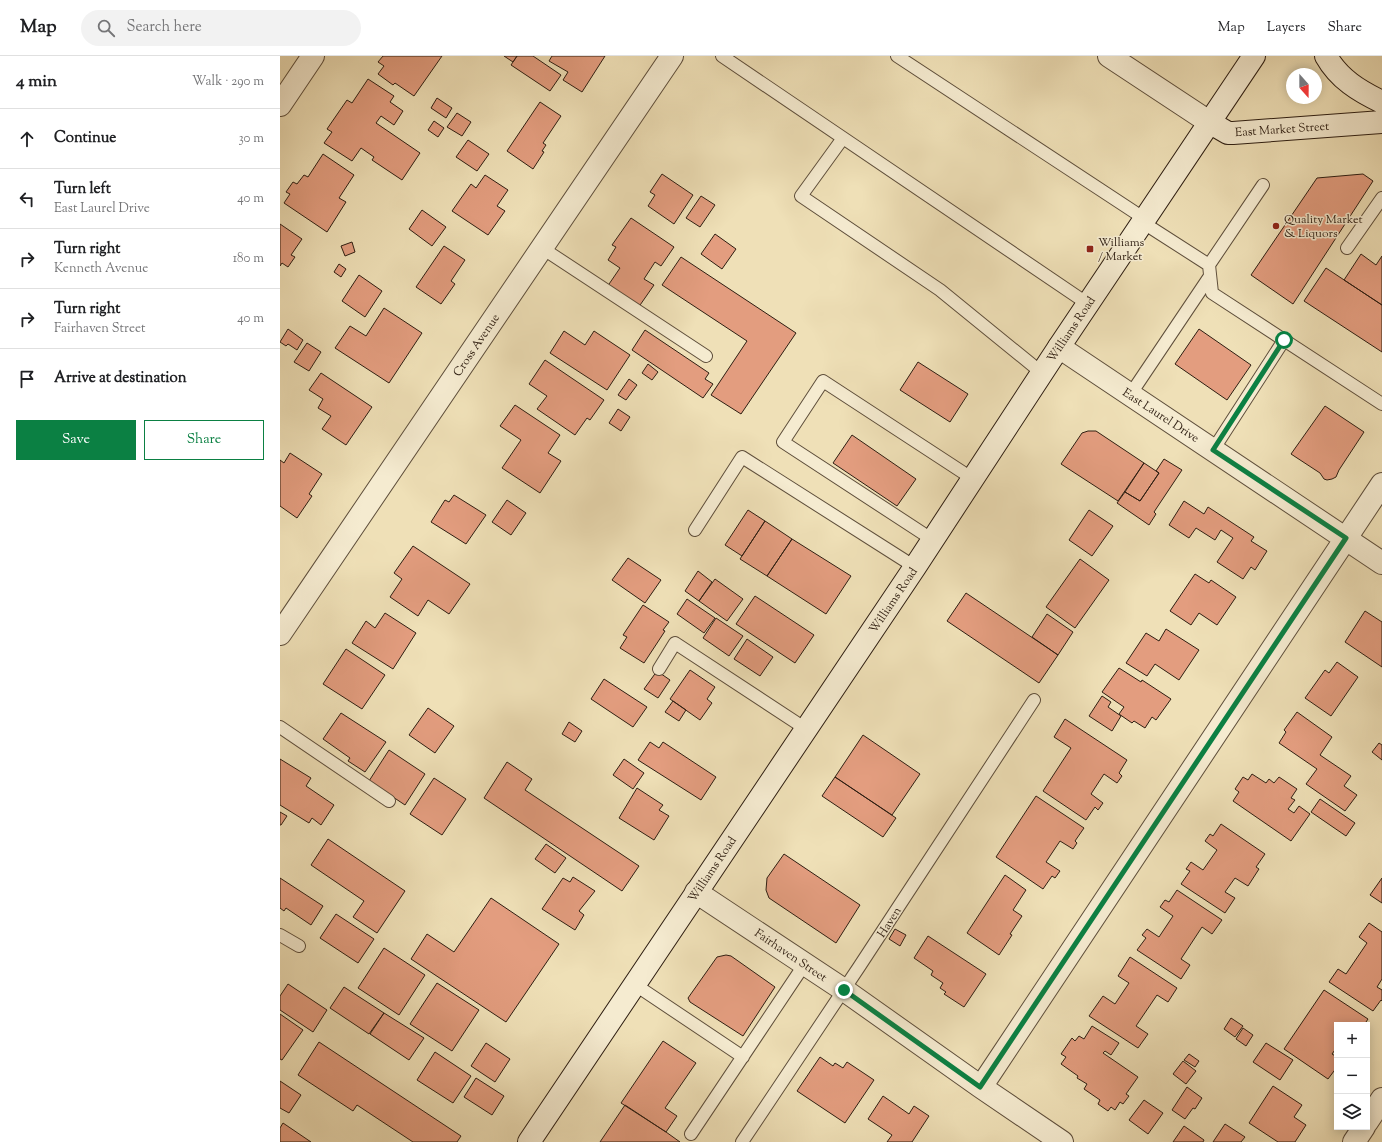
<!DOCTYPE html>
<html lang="en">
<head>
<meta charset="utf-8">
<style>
  body { margin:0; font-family:"Sorts Mill Goudy",serif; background:#f2f2f2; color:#202124 }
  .controls { position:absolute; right:12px; bottom:12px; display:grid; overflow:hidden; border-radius:0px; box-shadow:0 2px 10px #0003 }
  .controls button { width:36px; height:36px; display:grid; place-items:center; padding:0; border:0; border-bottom:1px solid #e0e0e0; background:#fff; color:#202124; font:20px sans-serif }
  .compass { position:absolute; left:1006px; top:12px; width:36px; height:36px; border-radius:50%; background:#fff; box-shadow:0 2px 10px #0003; rotate:159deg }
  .stop { position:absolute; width:12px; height:12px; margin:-9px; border:3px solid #0b8043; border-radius:50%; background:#fff }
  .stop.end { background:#0b8043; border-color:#fff; box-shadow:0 1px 4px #0008 }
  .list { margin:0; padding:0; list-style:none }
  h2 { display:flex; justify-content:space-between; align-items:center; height:52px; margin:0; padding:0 16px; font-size:17px }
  h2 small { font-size:13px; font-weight:400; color:#757577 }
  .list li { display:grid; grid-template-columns:26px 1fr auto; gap:12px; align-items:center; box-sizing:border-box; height:60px; padding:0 16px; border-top:1px solid #e0e0e0 }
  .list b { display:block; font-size:15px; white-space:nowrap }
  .list p { margin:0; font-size:13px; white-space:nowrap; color:#757577 }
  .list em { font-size:13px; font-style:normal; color:#757577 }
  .actions { display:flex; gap:8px; padding:12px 16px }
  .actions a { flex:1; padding:9px 0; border:1px solid #0b8043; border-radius:0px; text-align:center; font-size:14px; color:#0b8043 }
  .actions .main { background:#0b8043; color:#fff }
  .icon { flex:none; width:22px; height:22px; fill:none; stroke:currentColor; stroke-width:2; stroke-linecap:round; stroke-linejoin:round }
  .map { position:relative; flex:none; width:1102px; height:1086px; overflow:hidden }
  header { display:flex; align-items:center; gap:24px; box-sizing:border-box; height:56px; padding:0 20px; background:#fff; border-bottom:1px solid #e0e0e0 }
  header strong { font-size:19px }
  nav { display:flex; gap:22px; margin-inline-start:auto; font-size:14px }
  .search { width:280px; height:36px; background:#f2f2f2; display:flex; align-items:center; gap:10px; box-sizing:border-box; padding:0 14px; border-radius:22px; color:#757577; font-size:15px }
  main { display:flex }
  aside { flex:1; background:#fff }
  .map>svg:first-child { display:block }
  .building { fill:#e39d7f; stroke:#2e1e12 }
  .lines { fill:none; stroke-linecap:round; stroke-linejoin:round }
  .service-casing { stroke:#5e4e3b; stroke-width:14 }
  .minor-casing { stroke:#5e4e3b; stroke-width:24 }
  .tertiary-casing { stroke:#5e4e3b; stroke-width:24 }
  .secondary-casing { stroke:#2e1e12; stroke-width:24 }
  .service { stroke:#f5ebd0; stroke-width:12 }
  .minor { stroke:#f5ebd0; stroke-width:22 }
  .tertiary { stroke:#f5ebd0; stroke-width:22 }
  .secondary { stroke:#f5ebd0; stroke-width:22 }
  .route { stroke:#0b8043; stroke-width:5 }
  .poi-dot { fill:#8f2418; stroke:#f5ebd0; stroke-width:1.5 }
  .labels { text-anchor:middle; stroke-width:3; stroke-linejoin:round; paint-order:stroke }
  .street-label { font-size:12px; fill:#2e1e12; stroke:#f5ebd0 }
  .poi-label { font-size:12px; fill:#2e1e12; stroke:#f5ebd0; text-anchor:start }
</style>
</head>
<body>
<header>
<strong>Map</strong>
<div class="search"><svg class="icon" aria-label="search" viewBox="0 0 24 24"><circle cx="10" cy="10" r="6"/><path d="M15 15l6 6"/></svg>Search here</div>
<nav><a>Map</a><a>Layers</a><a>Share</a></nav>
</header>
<main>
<aside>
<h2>4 min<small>Walk · 290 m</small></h2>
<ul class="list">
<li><svg class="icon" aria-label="ahead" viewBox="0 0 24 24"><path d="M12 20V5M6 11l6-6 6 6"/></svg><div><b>Continue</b></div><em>30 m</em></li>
<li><svg class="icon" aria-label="left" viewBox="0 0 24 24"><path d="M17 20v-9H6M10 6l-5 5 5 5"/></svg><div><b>Turn left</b><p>East Laurel Drive</p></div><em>40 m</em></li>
<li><svg class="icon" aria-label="right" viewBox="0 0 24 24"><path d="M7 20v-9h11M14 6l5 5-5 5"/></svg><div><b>Turn right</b><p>Kenneth Avenue</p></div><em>180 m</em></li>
<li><svg class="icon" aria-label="right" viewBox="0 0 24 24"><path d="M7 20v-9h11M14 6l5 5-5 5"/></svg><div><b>Turn right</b><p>Fairhaven Street</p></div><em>40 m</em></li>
<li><svg class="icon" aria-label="arrive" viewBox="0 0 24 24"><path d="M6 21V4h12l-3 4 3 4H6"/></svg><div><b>Arrive at destination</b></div></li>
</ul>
<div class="actions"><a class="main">Save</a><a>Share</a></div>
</aside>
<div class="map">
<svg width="1102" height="1086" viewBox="0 0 1102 1086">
  <rect width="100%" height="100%" fill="#efe0b7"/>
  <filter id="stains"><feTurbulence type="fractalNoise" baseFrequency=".005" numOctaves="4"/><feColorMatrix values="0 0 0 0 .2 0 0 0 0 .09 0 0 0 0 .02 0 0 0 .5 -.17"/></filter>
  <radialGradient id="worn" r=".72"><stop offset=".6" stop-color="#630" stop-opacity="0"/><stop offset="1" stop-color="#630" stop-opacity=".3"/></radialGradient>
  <path class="building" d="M103 0H162L134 40 115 27 113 29 98 18 104 10 98 6Z
    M224 0H237L233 6Z
    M237 0H253L281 19 270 35 231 9Z
    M272 0H325L302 36 283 24 288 16 269 5Z
    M88 23 114 40 110 46 123 55 114 69 101 60 96 67 140 97 122 124 92 104 94 101 81 92 72 105 44 87 52 76 47 73 67 44 72 47Z
    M157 42 172 52 166 62 151 52Z
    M260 46 281 60 263 87 266 89 262 95 264 96 253 113 227 95Z
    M177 57 191 66 182 80 167 71Z
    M154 65 164 72 158 81 148 74Z
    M188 84 209 98 197 115 176 101Z
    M43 98 74 119 59 142 66 146 47 176 4 147 10 138 6 136 13 126 17 128 24 119 28 121Z
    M382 118 413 139 394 168 368 150 375 139 370 136Z
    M1083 118 1093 125 1013 248 971 219 1037 122Z
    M205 119 228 134 217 150 225 155 208 179 172 155 191 128 196 132Z
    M421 140 435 149 420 171 406 162Z
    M142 154 166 171 152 190 129 173Z
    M351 162 394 191 381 210 375 206 364 223 374 229 358 252 327 231 340 212 328 204 336 191 332 189Z
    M0 168 22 183 11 199 15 201 8 211 2 207 0 210Z
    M435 178 456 193 442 213 421 198Z
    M72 186 75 196 65 200 61 190Z
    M164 190 185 204 171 225 175 228 161 248 136 231Z
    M1081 198 1096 209 1102 200V249L1064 224Z
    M401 201 516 277 461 358 431 339 467 285 382 229Z
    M59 208 66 213 61 221 54 216Z
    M1046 212 1102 249V296L1024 245Z
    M79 219 102 235 85 261 62 245Z
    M104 252 142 277 109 327 55 292 70 270 86 280Z
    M8 273 23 284 17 294 8 288 6 290 0 286Z
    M919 273 971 309 947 344 895 308Z
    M365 274 429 317 425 323 433 328 423 342 352 294Z
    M284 275 305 289 314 275 350 299 327 334 270 297Z
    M27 287 41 296 29 315 14 306Z
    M265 304 324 344 310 364 307 362 295 379 257 353 267 340 249 328Z
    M638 306 688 338 670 366 620 334Z
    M368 308 378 316 372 324 362 317Z
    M41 317 92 351 66 389 42 373 51 360 38 352 43 343 29 334Z
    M349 323 357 329 346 344 338 339Z
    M235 349 280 379 268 397 281 405 260 437 222 412 241 384 220 370Z
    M1045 350 1084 376 1059 414 1056 421 1052 423 1047 424 1044 423 1040 417 1011 398Z
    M338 353 350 361 341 375 329 367Z
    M808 375H816L864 407 838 445 781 408 802 377Z
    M572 379 636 423 617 450 553 407Z
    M10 397 42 418 29 438 32 440 17 462 0 450V404L4 407Z
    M884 403 902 414 874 456 876 458 869 469 837 447 845 436 860 445 879 417 876 415Z
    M864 407 879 417 860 445 845 436Z
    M174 439 206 459 186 488 151 466 165 444 169 446Z
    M227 444 246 457 231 479 212 466Z
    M904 445 924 458 928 451 974 481 971 485 987 495 975 514 971 511 963 523 937 506 953 482 941 474 935 484 916 472 909 482 889 469Z
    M468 454 485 465 462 500 445 489Z
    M809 454 833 470 812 500 789 484Z
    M485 465 512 483 487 520 460 503Z
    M512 483 571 520 546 558 487 520Z
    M133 490 190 528 169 558 148 544 138 560 110 541 122 523 114 517Z
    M348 502 381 524 365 547 332 524Z
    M800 503 829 524 795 572 766 551Z
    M418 515 432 526 419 545 405 535Z
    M915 518 929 527 931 524 956 541 937 569 919 557 911 569 890 555Z
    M435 523 463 543 447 565 419 545Z
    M686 537 778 599 759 627 667 565Z
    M475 540 534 579 515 607 456 568Z
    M407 543 435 562 424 577 397 558Z
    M363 549 389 566 383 574 385 575 364 607 340 592 347 581 343 579Z
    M1085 555 1102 566V611L1065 586Z
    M105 557 136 577 113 613 72 587 86 565 95 572Z
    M767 558 793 576 778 599 752 581Z
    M436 562 463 580 449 600 423 582Z
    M886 573 919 594 899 624 875 608 867 620 846 607 866 577 879 585Z
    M467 583 493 601 480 620 454 603Z
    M66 593 105 619 82 653 43 628Z
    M1057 606 1078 621 1051 660 1025 642 1045 614 1049 617Z
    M839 612 861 626 862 624 891 643 876 664 872 661 865 672 854 665 852 667 839 658 844 651 822 636Z
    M410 614 435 631 427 643 432 647 420 664 390 643Z
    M377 615 390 624 378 642 364 633Z
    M324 623 367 651 353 671 311 643Z
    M822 640 831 646 828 651 841 660 832 675 809 660Z
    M393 645 406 654 399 665 385 656Z
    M148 652 174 670 155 697 129 679Z
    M1017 656 1052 681 1040 699 1071 720 1064 730 1077 739 1065 755 1026 728 1037 713 999 687 1006 676 1004 674Z
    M61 657 106 686 85 716 68 705 70 702 43 683Z
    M785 663 847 704 839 717 842 720 837 727 824 718 811 738 823 747 818 754 815 751 806 764 763 735 791 692 774 681Z
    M289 666 302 675 295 686 282 678Z
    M583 679 640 718 612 759 555 721Z
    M370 686 379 692 383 686 436 721 421 744 358 704Z
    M1099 687 1102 689V704L1092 696Z
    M109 694 145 718 125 749 89 725Z
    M0 703 31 722 26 730 54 749 41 769 32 762 29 767 0 749Z
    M344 703 364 717 353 733 333 719Z
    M227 706 252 723 245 734 359 810 342 835 204 742Z
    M972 718 986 727 989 723 994 727 999 721 1017 733 1011 742 1015 744 1008 753 1014 757 1019 750 1030 758 1011 785 953 745 959 736 955 733 963 721 968 724Z
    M555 721 616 762 603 781 542 740Z
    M154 722 186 743 162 779 130 758Z
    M357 732 383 749 379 754 389 760 374 784 339 762Z
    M756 740 804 772 795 785 797 787 793 793 780 785 766 806 780 815 775 822 772 820 763 833 716 801Z
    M1040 743 1075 767 1066 780 1031 756Z
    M0 756 7 760 1 769H0Z
    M941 768 985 798 976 811 979 813 968 830 955 822 945 836 955 842 945 857 901 828 910 815 906 813 911 806 923 814 937 794 925 785 930 778 933 780Z
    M48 783 125 835 97 877 73 861 84 845 31 809Z
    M266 788 286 802 275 817 255 803Z
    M504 798 580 849 556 887 489 842 486 834 487 822Z
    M725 819 746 834 733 854 742 860 730 878 732 879 719 899 687 877Z
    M293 821 315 835 299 855 304 859 295 874 262 853 283 822 290 826Z
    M0 822 43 850 31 869 6 852 4 855 0 852Z
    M1102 822V847L1090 839Z
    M897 834 942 864 932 878 922 871 901 903 910 909 901 923 857 894 866 882 862 879 867 873 879 881 893 860 880 851 885 844 889 846Z
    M211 842 279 888 226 966 131 903 147 878 174 896Z
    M56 858 94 883 78 907 40 882Z
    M1089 867 1102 876V923L1097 931 1102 934V945L1101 944 1093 955 1049 926 1058 913 1066 918 1087 887 1079 881Z
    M615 873 626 879 620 890 609 883Z
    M648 880 706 918 684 951 664 938 666 936 660 932 663 927 651 919 653 915 634 902Z
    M104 892 145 919 119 959 78 932Z
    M446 899 451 900 495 931 463 980 410 946 408 942 437 901Z
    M850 901 897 932 888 946 877 939 856 970 868 978 858 992 809 960 823 940 835 948 849 927 838 920Z
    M157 927 199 954 172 995 130 968Z
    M8 928 47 954 33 976 0 954V940Z
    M64 931 104 957 89 978 50 952Z
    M1044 934 1088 963 1084 969H1057V991L1052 998 1057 1001V1011L1048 1023 1004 993Z
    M104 957 144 982 129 1004 90 978Z
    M0 958 23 974 2 1004 0 1003Z
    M951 962 963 970 955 981 944 973Z
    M812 970 839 987 831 999 825 995 823 997 858 1021 846 1038 849 1040 843 1048 840 1046 835 1054 831 1051 828 1055 818 1048 820 1044 804 1033 807 1028 797 1022 798 1020 781 1008 786 1001 781 998 792 982 795 985 799 980 804 983Z
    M963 972 973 979 966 990 956 983Z
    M383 985 416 1007 385 1052 397 1060 386 1076 341 1047Z
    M39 986 181 1080 177 1086H133L77 1049 73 1055 18 1019Z
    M206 987 230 1003 215 1026 191 1010Z
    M986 987 1013 1004 1000 1024 973 1006Z
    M155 996 191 1020 173 1047 137 1024Z
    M909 998 919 1005 915 1011 904 1004Z
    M540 1001 553 1010 555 1007 563 1012 567 1006 594 1024 565 1067 517 1035Z
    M903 1005 916 1015 906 1028 893 1018Z
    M196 1022 224 1040 212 1059 184 1041Z
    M0 1025 21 1039 9 1057 0 1052Z
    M993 1030 1022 1049 1014 1061 1026 1069 1015 1086H998L969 1067Z
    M907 1031 922 1042 915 1053 913 1052 905 1063 892 1054Z
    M603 1040 629 1058 634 1050 649 1060 632 1086H607L612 1079 588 1063Z
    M864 1044 883 1057 868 1078 849 1064Z
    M345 1049 386 1076 400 1086H320Z
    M3 1067 31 1086H0V1072Z
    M945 1068 965 1081 961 1086H933Z
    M904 1070 924 1084 923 1086H893Z"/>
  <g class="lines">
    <defs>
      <path id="service" d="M442 0 808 248
        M617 0 865 163
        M563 82 521 140 660 234 762 317
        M862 166 929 209 932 237 1102 348
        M262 192 426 300
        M1067 192 1102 142
        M929 209 983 129
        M850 339 930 220
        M933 394 1004 284
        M415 474 462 401 635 511
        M653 484 503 386 543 325 693 423
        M379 613 395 587 526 673
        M0 671 109 745
        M0 879 19 890
        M354 928 463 1001
        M411 1078 524 909
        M462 1086 579 911 754 644"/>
      <path id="minor" d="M0 49 33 0
        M779 291 1102 507
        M0 578 392 0
        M416 836 564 934 701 1031 782 1086
        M701 1031 1102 428
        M1087 1066 1102 1043
        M1074 1086 1084 1071"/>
      <path id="tertiary" d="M829 0 929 66"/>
      <path id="secondary" d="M1046 0C1059 23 1079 35 1102 46
        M929 66 948 77H953L1102 66
        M249 1086 635 511 779 291 974 0"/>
    </defs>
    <use href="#service" class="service-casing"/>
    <use href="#minor" class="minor-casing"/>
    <use href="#tertiary" class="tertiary-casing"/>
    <use href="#secondary" class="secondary-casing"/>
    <use href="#service" class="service"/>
    <use href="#minor" class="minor"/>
    <use href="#tertiary" class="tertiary"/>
    <use href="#secondary" class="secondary"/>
  </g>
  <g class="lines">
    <path class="route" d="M564 934 700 1031 1066 482 933 394 1004 284"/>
  </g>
  <g class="poi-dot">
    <circle cx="996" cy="170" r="4"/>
    <rect x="806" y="189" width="8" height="8" rx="2"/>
  </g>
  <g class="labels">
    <g class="street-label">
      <text transform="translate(1002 73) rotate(-4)" y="4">East Market Street</text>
      <text transform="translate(791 273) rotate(-56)" y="4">Williams Road</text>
      <text transform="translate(196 289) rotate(-56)" y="4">Cross Avenue</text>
      <text transform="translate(881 359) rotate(33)" y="4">East Laurel Drive</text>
      <text transform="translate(613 544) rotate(-56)" y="4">Williams Road</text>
      <text transform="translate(432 813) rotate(-56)" y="4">Williams Road</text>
      <text transform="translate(609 866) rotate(-57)" y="4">Haven</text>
      <text transform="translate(511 899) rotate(34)" y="4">Fairhaven Street</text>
    </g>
    <g class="poi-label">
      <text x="1004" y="167">Quality Market<tspan x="1004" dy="14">&amp; Liquors</tspan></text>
      <text x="818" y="190">Williams<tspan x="818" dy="14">/ Market</tspan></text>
    </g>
  </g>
  <rect width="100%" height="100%" filter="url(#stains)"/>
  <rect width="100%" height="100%" fill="url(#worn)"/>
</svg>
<div class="controls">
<button>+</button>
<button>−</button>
<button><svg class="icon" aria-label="layers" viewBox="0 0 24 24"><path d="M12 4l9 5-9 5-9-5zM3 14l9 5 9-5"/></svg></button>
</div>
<svg class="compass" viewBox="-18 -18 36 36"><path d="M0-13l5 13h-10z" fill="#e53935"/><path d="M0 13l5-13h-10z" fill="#757577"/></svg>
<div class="stop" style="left:1004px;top:284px"></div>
<div class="stop end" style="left:564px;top:934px"></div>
</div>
</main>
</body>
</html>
